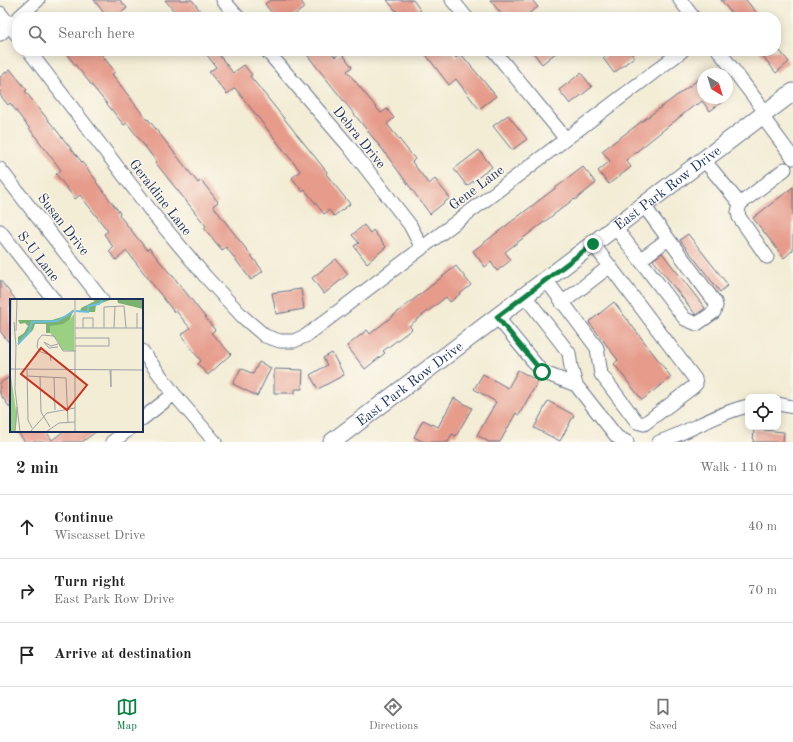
<!DOCTYPE html>
<html lang="en">
<head>
<meta charset="utf-8">
<style>
  body { margin:0; font-family:"Old Standard TT",serif; background:#f2f2f2; color:#222 }
  .controls { position:absolute; right:12px; bottom:12px; display:grid; overflow:hidden; border-radius:8px; box-shadow:0 2px 10px #0003 }
  .controls button { width:36px; height:36px; display:grid; place-items:center; padding:0; border:0; border-bottom:1px solid #e0e0e0; background:#fff; color:#222; font:20px sans-serif }
  .compass { position:absolute; left:697px; top:68px; width:36px; height:36px; border-radius:50%; background:#fff; box-shadow:0 2px 10px #0003; rotate:142deg }
  .stop { position:absolute; width:12px; height:12px; margin:-9px; border:3px solid #0b8043; border-radius:50%; background:#fff }
  .stop.end { background:#0b8043; border-color:#fff; box-shadow:0 1px 4px #0008 }
  .list { margin:0; padding:0; list-style:none }
  h2 { display:flex; justify-content:space-between; align-items:center; height:52px; margin:0; padding:0 16px; font-size:17px }
  h2 small { font-size:13px; font-weight:400; color:#767676 }
  .list li { display:grid; grid-template-columns:26px 1fr auto; gap:12px; align-items:center; box-sizing:border-box; height:64px; padding:0 16px; border-top:1px solid #e0e0e0 }
  .list b { display:block; font-size:15px; white-space:nowrap }
  .list p { margin:0; font-size:13px; white-space:nowrap; color:#767676 }
  .list em { font-size:13px; font-style:normal; color:#767676 }
  .icon { flex:none; width:22px; height:22px; fill:none; stroke:currentColor; stroke-width:2; stroke-linecap:round; stroke-linejoin:round }
  .map { position:relative; flex:none; width:793px; height:442px; overflow:hidden }
  .search { position:absolute; background:#fff; box-shadow:0 2px 10px #0003; left:12px; right:12px; top:12px; height:44px; display:flex; align-items:center; gap:10px; box-sizing:border-box; padding:0 14px; border-radius:16px; color:#767676; font-size:15px }
  .sheet { height:244px; background:#fff }
  nav { display:flex; justify-content:space-around; align-items:center; box-sizing:border-box; height:56px; border-top:1px solid #e0e0e0; background:#fff; font-size:11px; color:#767676 }
  nav a { display:grid; justify-items:center; gap:2px }
  nav .on { color:#0b8043 }
  .map>svg:first-child { display:block }
  .building { fill:#e69b8b }
  .lines { fill:none; stroke-linecap:round; stroke-linejoin:round }
  .minor-casing { stroke:#677288; stroke-width:15 }
  .major-casing { stroke:#677288; stroke-width:19 }
  .minor { stroke:#fff; stroke-width:13 }
  .major { stroke:#fff; stroke-width:17 }
  .route { stroke:#0b8043; stroke-width:5 }
  .labels { text-anchor:middle; stroke-width:3; stroke-linejoin:round; paint-order:stroke }
  .street-label { font-size:14px; fill:#1b2f5e; stroke:#fbf7ec }
  .inset-river { fill:none; stroke:#6bbfe7; stroke-width:2 }
  .inset-road { fill:none; stroke:#9da1a6; stroke-width:1 }
  .view { fill:#c8321e; fill-opacity:0.15; stroke:#c8321e; stroke-width:2 }
  .inset-edge { fill:none; stroke:#1b2f5e; stroke-width:2 }
</style>
</head>
<body>
<div class="map">
<svg width="793" height="442" viewBox="0 0 793 442">
  <rect width="100%" height="100%" fill="#fbf7ec"/>
  <filter id="ink" filterUnits="userSpaceOnUse"><feTurbulence type="fractalNoise" baseFrequency=".025" numOctaves="2"/><feDisplacementMap in="SourceGraphic" scale="8" xChannelSelector="R" yChannelSelector="G"/><feConvolveMatrix kernelMatrix="1 2 1 2 8 2 1 2 1" color-interpolation-filters="sRGB"/></filter>
  <filter id="wash" filterUnits="userSpaceOnUse"><feTurbulence type="fractalNoise" baseFrequency=".012" numOctaves="4" result="noise"/><feDisplacementMap in="SourceGraphic" scale="16" xChannelSelector="R" yChannelSelector="G"/><feGaussianBlur stdDeviation="0.9" result="paint"/><feColorMatrix in="noise" values="0 0 0 0 0 0 0 0 0 0 0 0 0 0 0 0 0 1.4 0 .05"/><feComposite in="paint" operator="in"/></filter>
  <g filter="url(#wash)">
    <rect width="100%" height="100%" fill="#f3edd6"/>
    <g id="blocks">
      <path class="building" d="M94 0H120L127 8 115 17H107Z
        M165 0H192L201 12 194 17H179Z
        M271 0H300L305 7 292 17H275L265 4Z
        M387 0H413L421 11 413 17H401Z
        M490 0H532L538 7 524 17H504Z
        M721 0H746L760 17H734Z
        M64 51H99L115 72 112 74 147 120 148 119 198 183 201 180 218 202 213 206 263 271 251 280 226 247 222 250 204 228 206 226 155 162 156 161 127 123 124 125Z
        M204 51H216L233 73 244 65 252 75 250 76 327 172 326 174 350 204 334 216 329 210 324 214 305 190 303 192 292 178 300 171 235 88 227 94 209 72 216 67Z
        M304 51H331L335 57 341 52 352 67 347 71 375 106 381 113 387 109 394 118 387 124 415 159 412 162 429 184 435 179 450 198 430 214 382 149Z
        M423 51H451L456 58 461 54 496 96 479 109 456 79 449 85Z
        M532 51H558L542 64Z
        M612 51H630L634 57 614 73 603 58Z
        M759 51H780L789 62 776 73Z
        M10 69 27 90 25 91 97 181 96 182 120 213 119 215 147 250 149 248 172 276H173L215 330 211 333 231 354 208 375 198 364 201 361 181 335 190 328 176 311 174 312 127 251 116 260 109 251 113 247 104 234 108 231 80 195 75 199 56 174 61 170 10 103 8 105 0 95V77Z
        M581 73 592 87 570 104 559 90Z
        M703 76V98H727L710 111 702 101 697 105 696 104 626 160 631 167 609 184 598 171 610 161 602 151Z
        M508 115 527 139 512 150 493 126Z
        M479 150 492 167 467 186 454 169Z
        M583 167 596 183 575 200 574 199 505 252 511 260 497 271 491 262 485 267 473 251Z
        M793 187V250L784 258 753 218Z
        M364 225 370 233 373 230 386 247 367 263 354 246 359 243 352 235Z
        M688 234 728 285 720 292 680 240Z
        M662 253 705 308 696 315 653 260Z
        M336 259 348 274 324 294 312 278Z
        M456 266 471 285 450 302 446 297 409 326 412 329 383 351 385 353 365 369 347 346 367 330 370 334Z
        M0 280 16 300H11V345L0 331Z
        M301 289 304 309 276 314 272 293Z
        M614 302 671 377 642 400 614 364 618 360 589 322Z
        M332 353 344 375 318 389 310 375 327 365 323 358Z
        M259 362 271 368 257 396 233 384 241 368 253 374Z
        M274 369 303 370 302 389H295V393H274Z
        M518 370 538 381 519 415 516 413 500 442H489L477 435 496 402 474 389 483 374 508 388Z
        M11 376V409L0 394V383Z
        M454 398 472 408 456 436 452 434 448 442H424L414 437 423 420 438 427Z
        M548 401 574 415 560 441 534 428Z
        M754 429 784 432 783 442H753Z
        M17 431H46L52 440 64 431H97L82 442H25Z"/>
    </g>
  </g>
  <g filter="url(#ink)">
    <use href="#blocks" fill-opacity="0" stroke="#677288" stroke-width="1"/>
    <g class="lines">
      <defs>
        <path id="minor" d="M223 0 238 17
          M452 0 466 17
          M680 0 693 17
          M0 13 17 35
          M19 17 38 0
          M0 34 16 20
          M29 51 154 215 205 276 243 317 265 336 280 341H294L307 335 682 51
          M267 51 347 144 410 225 422 248
          M494 51 566 139
          M719 51 766 113
          M762 116 793 158
          M704 160 740 204 738 212 739 217 767 257
          M0 169 102 300
          M740 204 785 169
          M615 227 685 319 697 324 714 312 716 306 715 302 644 206
          M0 231 54 300
          M640 260 668 239
          M546 280 597 348 601 374 637 422 644 424 693 387 696 384 695 379 593 244
          M525 296 569 353 571 367 576 385 617 437 627 442
          M562 303 610 266
          M497 317 542 372 576 385
          M142 351 174 394 215 442
          M778 404 793 407
          M142 419 174 394
          M112 442 127 431
          M659 442C689 432 717 413 748 406"/>
        <g id="major">
          <path id="s1" d="M332 442 793 92"/>
        </g>
      </defs>
      <use href="#minor" class="minor-casing"/>
      <use href="#major" class="major-casing"/>
      <use href="#minor" class="minor"/>
      <use href="#major" class="major"/>
    </g>
  </g>
  <g class="lines" filter="url(#ink)">
    <path class="route" d="M542 372 497 317 593 244"/>
  </g>
  <g class="labels">
    <g class="street-label">
      <text transform="translate(360 137) rotate(51)" y="5">Debra Drive</text>
      <text transform="translate(476 187) rotate(-37)" y="5">Gene Lane</text>
      <text dy="5" stroke="none"><textPath href="#s1" startOffset="421">East Park Row Drive</textPath></text>
      <text transform="translate(161 197) rotate(52)" y="5">Geraldine Lane</text>
      <text transform="translate(64 224) rotate(52)" y="5">Susan Drive</text>
      <text transform="translate(39 256) rotate(52)" y="5">S-U Lane</text>
      <text dy="5" stroke="none"><textPath href="#s1" startOffset="97">East Park Row Drive</textPath></text>
    </g>
  </g>
  <g transform="translate(10 299)">
    <rect width="133" height="133" fill="#f3edd6"/>
    <path d="M64 15V52L52 51 47 41 40 34V27L60 20ZM1 77 7 118 5 133H1L0 125Z" fill="#9ad082"/>
    <path d="M80 0H103L86 6 85 13H70L71 9 85 2ZM107 0H133V10L108 4ZM64 10 60 20 53 25 40 27V34H36V25H25L23 31 8 46V38L14 34 18 27 15 24 10 25 8 21H42L55 17Z" fill="#7bb270"/>
    <path class="inset-river" d="M66 12 78 13V7L89 5 92 2 89 0M8 45 19 33 22 23 47 22 64 12"/>
    <path class="inset-road" d="M127 14V29M4 23 6 47M65 29H133M73 29V19H83V29M94 29V8L114 7 116 29M104 29 105 7M6 32 7 0M48 45 41 47 34 43 39 49 48 48M6 46 5 90 10 133M65 47H99V39H65M0 60 1 0M41 62 40 56 31 53 27 48 28 41 32 36 44 37 53 52H66M0 70 133 71M17 70 18 121 22 129M100 71 101 88V71M17 77 56 79 58 123M30 77 31 113 40 128M44 78 45 111M5 133 7 108M20 133 37 114 65 109M36 133 49 124 65 123M65 133V0"/>
    <path class="view" d="M31 49 77 86 57 111 11 75Z"/>
    <rect width="133" height="133" class="inset-edge"/>
  </g>
</svg>
<div class="controls">
<button><svg class="icon" aria-label="locate" viewBox="0 0 24 24"><circle cx="12" cy="12" r="6"/><path d="M12 2v4M12 18v4M2 12h4M18 12h4"/></svg></button>
</div>
<svg class="compass" viewBox="-18 -18 36 36"><path d="M0-13l5 13h-10z" fill="#e53935"/><path d="M0 13l5-13h-10z" fill="#767676"/></svg>
<div class="stop" style="left:542px;top:372px"></div>
<div class="stop end" style="left:593px;top:244px"></div>
<div class="search"><svg class="icon" aria-label="search" viewBox="0 0 24 24"><circle cx="10" cy="10" r="6"/><path d="M15 15l6 6"/></svg>Search here</div>
</div>
<section class="sheet">
<h2>2 min<small>Walk · 110 m</small></h2>
<ul class="list">
<li><svg class="icon" aria-label="ahead" viewBox="0 0 24 24"><path d="M12 20V5M6 11l6-6 6 6"/></svg><div><b>Continue</b><p>Wiscasset Drive</p></div><em>40 m</em></li>
<li><svg class="icon" aria-label="right" viewBox="0 0 24 24"><path d="M7 20v-9h11M14 6l5 5-5 5"/></svg><div><b>Turn right</b><p>East Park Row Drive</p></div><em>70 m</em></li>
<li><svg class="icon" aria-label="arrive" viewBox="0 0 24 24"><path d="M6 21V4h12l-3 4 3 4H6"/></svg><div><b>Arrive at destination</b></div></li>
</ul>
</section>
<nav>
<a class="on"><svg class="icon" aria-label="map" viewBox="0 0 24 24"><path d="M3 6l6-2 6 2 6-2v14l-6 2-6-2-6 2zM9 4v14M15 6v14"/></svg>Map</a>
<a><svg class="icon" aria-label="directions" viewBox="0 0 24 24"><path d="M12 3l9 9-9 9-9-9zM9 14v-3h6M13 9l2 2-2 2"/></svg>Directions</a>
<a><svg class="icon" aria-label="saved" viewBox="0 0 24 24"><path d="M7 4h10v16l-5-4-5 4z"/></svg>Saved</a>
</nav>
</body>
</html>
